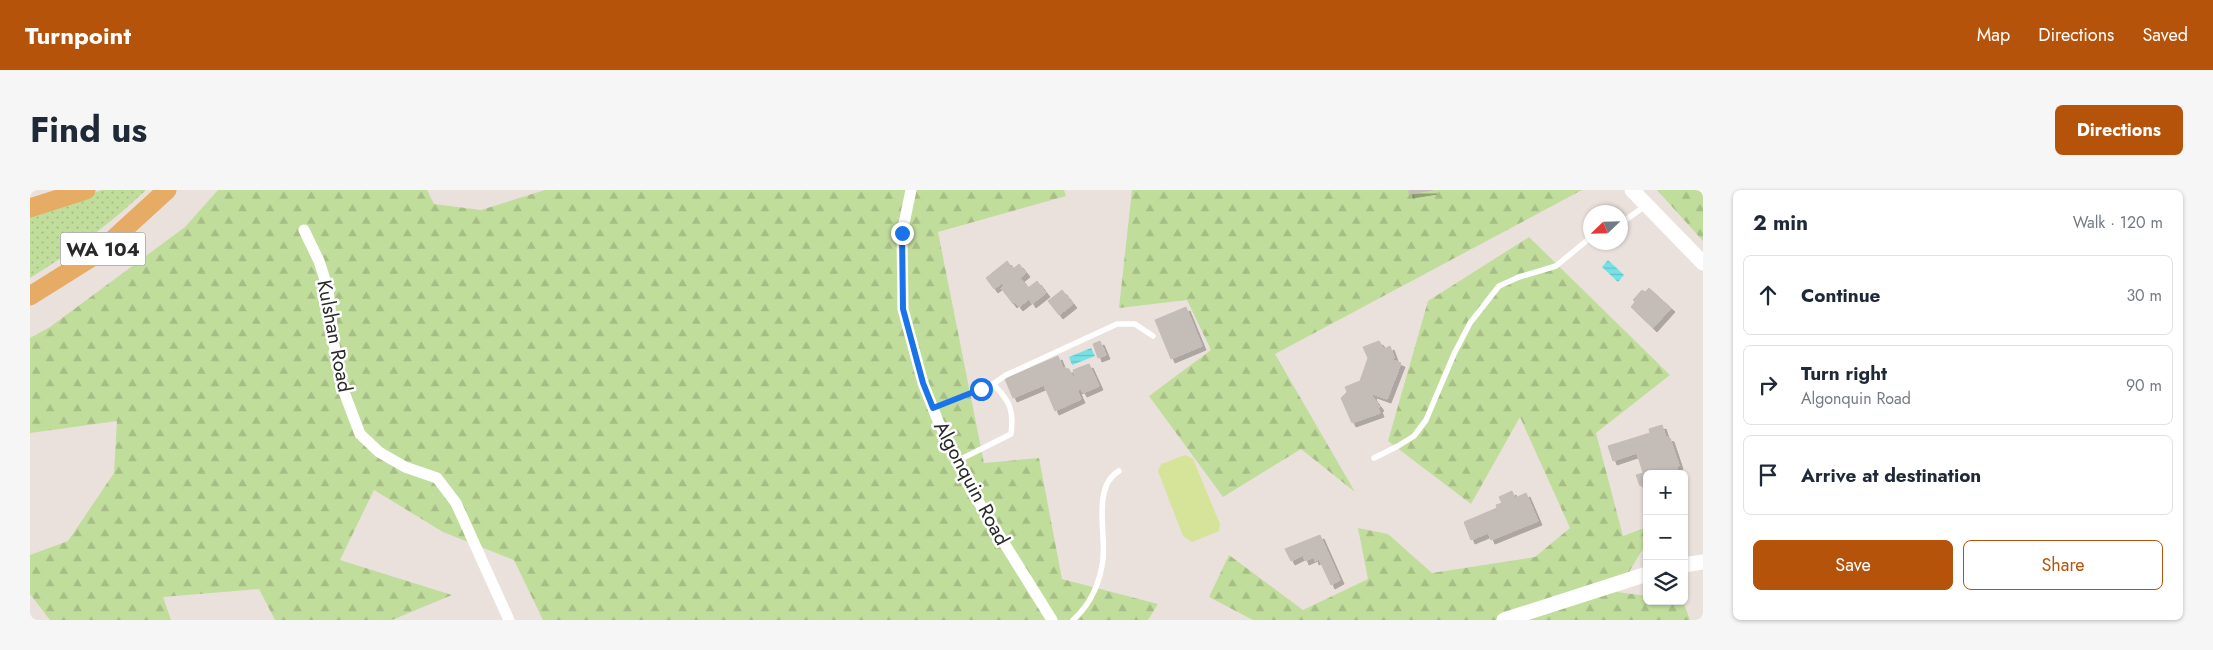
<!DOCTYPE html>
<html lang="en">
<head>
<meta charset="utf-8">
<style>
  body { margin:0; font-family:Jost,sans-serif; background:#f6f6f7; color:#1f2937 }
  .controls { position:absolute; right:15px; bottom:15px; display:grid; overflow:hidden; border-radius:8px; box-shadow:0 1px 4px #0004 }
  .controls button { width:45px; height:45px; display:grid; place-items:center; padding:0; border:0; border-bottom:1px solid #e0e1e3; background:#fff; color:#1f2937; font:25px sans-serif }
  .compass { position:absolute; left:1553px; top:15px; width:45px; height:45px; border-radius:50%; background:#fff; box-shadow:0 1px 4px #0004; rotate:247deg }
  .stop { position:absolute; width:15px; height:15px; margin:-11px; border:4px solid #1a73e8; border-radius:50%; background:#fff }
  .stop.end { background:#1a73e8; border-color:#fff; box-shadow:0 1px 5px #0008 }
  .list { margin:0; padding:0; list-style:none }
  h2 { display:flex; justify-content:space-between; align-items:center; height:65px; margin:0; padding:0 20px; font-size:21px }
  h2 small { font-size:16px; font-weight:400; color:#747a83 }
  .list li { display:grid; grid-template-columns:32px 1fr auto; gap:15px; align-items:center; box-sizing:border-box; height:80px; margin:0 10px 10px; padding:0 10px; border:1px solid #e0e1e3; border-radius:8px }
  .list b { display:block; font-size:19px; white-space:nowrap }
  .list p { margin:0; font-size:16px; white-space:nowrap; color:#747a83 }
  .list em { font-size:16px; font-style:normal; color:#747a83 }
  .actions { display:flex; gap:10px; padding:15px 20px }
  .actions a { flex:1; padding:11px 0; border:1px solid #b45309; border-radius:8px; text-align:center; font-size:18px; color:#b45309 }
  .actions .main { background:#b45309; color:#fff }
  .icon { flex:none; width:28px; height:28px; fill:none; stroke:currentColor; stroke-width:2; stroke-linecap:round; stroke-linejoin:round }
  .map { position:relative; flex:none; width:1673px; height:430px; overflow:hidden; border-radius:8px }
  header { display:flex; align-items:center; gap:30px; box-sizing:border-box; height:70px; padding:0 25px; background:#b45309; color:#fff }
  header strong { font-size:24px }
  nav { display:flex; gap:28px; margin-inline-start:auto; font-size:18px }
  .intro { display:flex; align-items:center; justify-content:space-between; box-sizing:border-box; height:120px; padding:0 30px }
  h1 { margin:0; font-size:35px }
  .button { padding:12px 22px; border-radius:8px; background:#b45309; color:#fff; font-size:18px; font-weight:700 }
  main { display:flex; gap:30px; padding:0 30px }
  aside { flex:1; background:#fff; border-radius:8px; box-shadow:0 1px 4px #0004 }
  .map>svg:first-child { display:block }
  .grass { fill:url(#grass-dots) }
  .forest { fill:url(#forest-firs) }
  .pitch { fill:#d5e498 }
  .water { fill:url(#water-rules) }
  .building { fill:#c3bcb7; stroke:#c5bcb6; filter:url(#shadow) }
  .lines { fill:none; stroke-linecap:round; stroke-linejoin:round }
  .service { stroke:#fff; stroke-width:5.5 }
  .minor { stroke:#fff; stroke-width:11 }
  .tertiary { stroke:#fff; stroke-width:15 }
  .primary { stroke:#e6ab65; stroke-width:19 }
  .route { stroke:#1a73e8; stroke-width:6 }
  .labels { text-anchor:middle; stroke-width:5; stroke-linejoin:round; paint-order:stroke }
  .shield { fill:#fff; stroke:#696969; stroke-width:1 }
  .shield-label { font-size:19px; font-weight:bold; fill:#292929 }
  .street-label { font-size:20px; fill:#292929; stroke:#fff }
</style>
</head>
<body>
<header>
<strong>Turnpoint</strong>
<nav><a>Map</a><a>Directions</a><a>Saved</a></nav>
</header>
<div class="intro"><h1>Find us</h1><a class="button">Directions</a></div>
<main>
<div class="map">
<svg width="1673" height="430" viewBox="0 0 1673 430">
  <defs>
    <pattern id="grass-dots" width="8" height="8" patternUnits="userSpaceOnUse" patternTransform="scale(1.25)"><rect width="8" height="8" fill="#c1dd9c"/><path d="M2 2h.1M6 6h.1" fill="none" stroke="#a6be86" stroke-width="1.8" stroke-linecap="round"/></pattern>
    <pattern id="forest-firs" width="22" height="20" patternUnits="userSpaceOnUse" patternTransform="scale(1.25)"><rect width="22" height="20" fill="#c1dd9c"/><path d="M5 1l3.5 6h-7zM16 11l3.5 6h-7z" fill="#a6be86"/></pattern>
    <pattern id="water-rules" width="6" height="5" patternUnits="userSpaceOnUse" patternTransform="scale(1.25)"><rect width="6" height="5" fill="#76e1e6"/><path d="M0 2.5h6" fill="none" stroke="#66c1c5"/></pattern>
    <filter id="shadow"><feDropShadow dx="4" dy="4" stdDeviation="0" flood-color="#0004"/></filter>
  </defs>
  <rect width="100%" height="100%" fill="#eae1dc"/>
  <path class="grass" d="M72 0H116C80 34 42 62 0 88V25Z"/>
  <path class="forest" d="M188 0H397L404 14 451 20 515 0H1034L1036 6 908 42 954 273 1009 268 1032 389 1128 414 1118 430H513L484 370 413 342 344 300 310 370 422 405 362 430H245L229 399 133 407 141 430H20L0 404V365L38 351 84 283 87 231 0 243V148L20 137 155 37Z
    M1102 0H1552L1245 164 1325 302 1271 259 1193 307 1119 206 1181 160 1157 110 1089 118Z
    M1627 0H1673V51Z
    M1499 47 1640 185 1566 243 1593 346 1617 337V352L1587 402 1617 406V411H1653L1660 430H1223L1179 407 1199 365 1273 420 1338 389 1328 338 1358 344 1402 383 1505 367 1540 338 1490 227 1441 314 1358 251 1398 111Z"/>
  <path class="pitch" d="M1155 265 1163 269 1190 334 1189 341 1162 352 1153 346 1128 281 1131 274Z"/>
  <path class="water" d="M1578 70 1594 85 1588 92 1572 77Z
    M1061 158 1065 166 1042 175 1039 167Z"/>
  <path class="building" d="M1379 0H1403L1379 4Z
    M977 71 983 79 989 74 996 83 990 88 998 98 1007 91 1016 103 1002 114 999 109 989 117 985 112 983 114 971 98 974 96 972 93 964 99 956 88Z
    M1619 98 1641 118 1623 138 1601 117 1605 112 1603 110 1612 100 1615 102Z
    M1032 100 1043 114 1029 125 1018 111Z
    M1156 117 1172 156 1141 169 1125 130Z
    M1070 151 1076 165 1068 168 1063 154Z
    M1349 151 1354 159 1360 156 1364 167 1363 170 1371 173 1357 209 1343 204 1342 206 1350 217 1348 218 1350 223 1322 233 1311 208 1317 202 1315 197 1330 191 1338 168 1333 157Z
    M1028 166 1033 178 1039 179 1043 187 1045 186 1043 180 1059 174 1069 196 1053 203 1051 199 1047 200 1051 209 1025 221 1014 195 983 208 975 189Z
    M1632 235 1636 247 1640 248 1649 275 1647 278 1649 284H1617V295L1610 296 1606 285 1613 283 1607 263 1583 271 1578 256 1620 243 1619 239Z
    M1482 301 1485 308 1496 303 1508 331 1461 350 1458 343 1441 350 1434 332 1467 318 1466 315 1472 313 1469 307Z
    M1290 345 1310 390 1301 395 1289 369 1285 371 1284 367 1275 371 1273 365 1261 371 1255 359Z"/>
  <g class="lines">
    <path class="service" d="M1590 34 1615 16
      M903 218 963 194 976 185 1087 134H1105L1123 146
      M1344 268 1368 256 1384 246 1396 230 1424 164 1440 133 1469 96 1489 87 1526 76 1560 48
      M927 271 981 244C984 220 980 211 963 194
      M1043 430C1061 414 1070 393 1073 369 1076 343 1062 296 1089 281"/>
    <path class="minor" d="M881 0 872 43 873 119 893 193 908 231 941 300 1022 430
      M274 40 289 71 298 99 304 155 314 202 330 244 349 262 375 277 407 288 426 313 479 430"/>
    <path class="tertiary" d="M1602 0 1673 73
      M1654 375 1673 372
      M1474 430 1617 384"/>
    <path class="primary" d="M0 18 56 0
      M0 106 67 64 137 0"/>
  </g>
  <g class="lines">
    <path class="route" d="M872 43 873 119 893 193 903 218 951 199"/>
  </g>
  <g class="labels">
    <rect class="shield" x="30.5" y="42.5" width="85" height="33" rx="4"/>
    <g class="shield-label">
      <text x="73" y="66">WA 104</text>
    </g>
    <g class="street-label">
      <text transform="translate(305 146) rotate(79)" y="7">Kulshan Road</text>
      <text transform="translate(942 293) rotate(62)" y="7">Algonquin Road</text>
    </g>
  </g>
</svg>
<div class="controls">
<button>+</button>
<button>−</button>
<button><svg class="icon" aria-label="layers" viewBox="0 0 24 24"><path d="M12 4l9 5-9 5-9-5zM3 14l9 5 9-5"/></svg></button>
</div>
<svg class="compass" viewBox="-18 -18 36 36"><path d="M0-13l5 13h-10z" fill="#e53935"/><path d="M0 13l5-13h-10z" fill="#747a83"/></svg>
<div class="stop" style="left:951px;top:199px"></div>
<div class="stop end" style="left:872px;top:43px"></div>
</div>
<aside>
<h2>2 min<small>Walk · 120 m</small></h2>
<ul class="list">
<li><svg class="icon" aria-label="ahead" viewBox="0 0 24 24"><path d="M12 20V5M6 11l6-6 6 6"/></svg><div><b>Continue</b></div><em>30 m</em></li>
<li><svg class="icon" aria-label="right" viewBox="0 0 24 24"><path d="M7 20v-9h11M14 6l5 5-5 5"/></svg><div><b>Turn right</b><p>Algonquin Road</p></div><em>90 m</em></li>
<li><svg class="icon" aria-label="arrive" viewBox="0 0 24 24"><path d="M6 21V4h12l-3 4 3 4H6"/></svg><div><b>Arrive at destination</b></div></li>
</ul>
<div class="actions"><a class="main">Save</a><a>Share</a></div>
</aside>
</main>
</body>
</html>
